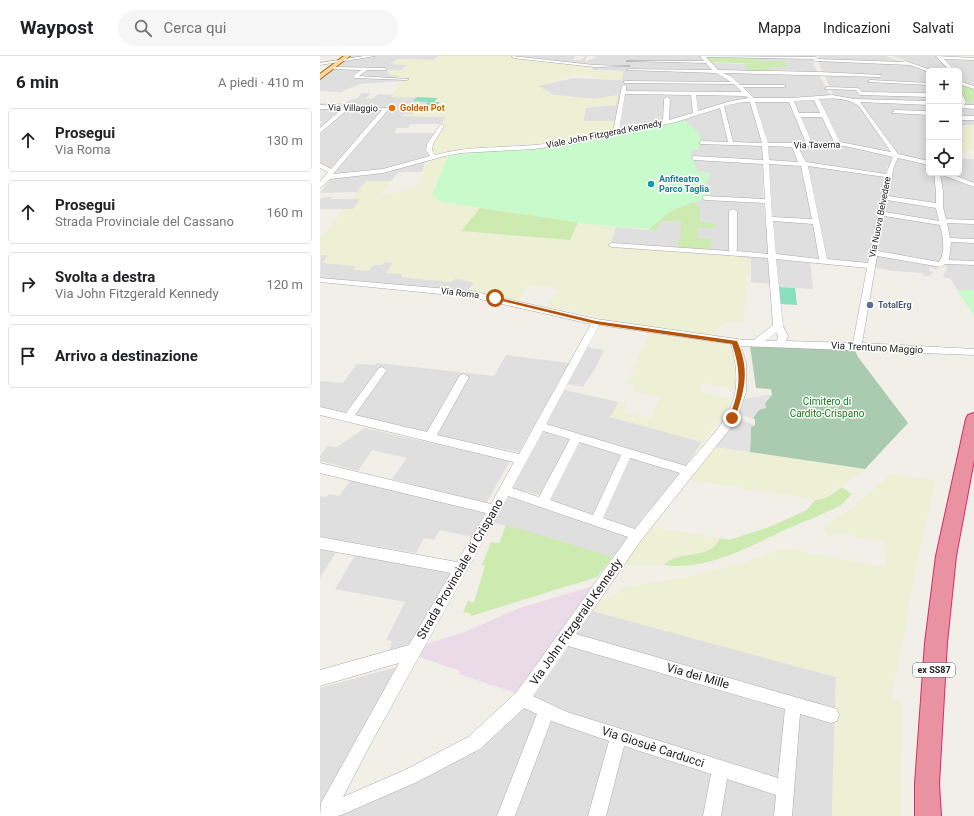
<!DOCTYPE html>
<html lang="it">
<head>
<meta charset="utf-8">
<style>
  body { margin:0; font-family:Roboto,sans-serif; background:#f6f6f6; color:#202124 }
  .controls { position:absolute; right:12px; top:12px; display:grid; overflow:hidden; border-radius:6px; box-shadow:0 2px 10px #0003 }
  .controls button { width:36px; height:36px; display:grid; place-items:center; padding:0; border:0; border-bottom:1px solid #e0e0e0; background:#fff; color:#202124; font:20px sans-serif }
  .stop { position:absolute; width:12px; height:12px; margin:-9px; border:3px solid #b45309; border-radius:50%; background:#fff }
  .stop.end { background:#b45309; border-color:#fff; box-shadow:0 1px 4px #0008 }
  .list { margin:0; padding:0; list-style:none }
  h2 { display:flex; justify-content:space-between; align-items:center; height:52px; margin:0; padding:0 16px; font-size:17px }
  h2 small { font-size:13px; font-weight:400; color:#757577 }
  .list li { display:grid; grid-template-columns:26px 1fr auto; gap:12px; align-items:center; box-sizing:border-box; height:64px; margin:0 8px 8px; padding:0 8px; border:1px solid #e0e0e0; border-radius:6px }
  .list b { display:block; font-size:15px; white-space:nowrap }
  .list p { margin:0; font-size:13px; white-space:nowrap; color:#757577 }
  .list em { font-size:13px; font-style:normal; color:#757577 }
  .icon { flex:none; width:22px; height:22px; fill:none; stroke:currentColor; stroke-width:2; stroke-linecap:round; stroke-linejoin:round }
  .map { position:relative; flex:none; width:654px; height:760px; overflow:hidden }
  header { display:flex; align-items:center; gap:24px; box-sizing:border-box; height:56px; padding:0 20px; background:#fff; border-bottom:1px solid #e0e0e0 }
  header strong { font-size:19px }
  nav { display:flex; gap:22px; margin-inline-start:auto; font-size:14px }
  .search { width:280px; height:36px; background:#f6f6f6; display:flex; align-items:center; gap:10px; box-sizing:border-box; padding:0 14px; border-radius:22px; color:#757577; font-size:15px }
  main { display:flex }
  aside { flex:1; background:#fff }
  .map>svg:first-child { display:block }
  .residential { fill:#e0dfdf }
  .industrial { fill:#ebdbe8 }
  .farmland { fill:#eef0d5 }
  .grass { fill:#cdebb0 }
  .cemetery { fill:#aacbaf }
  .park { fill:#c8facc }
  .pitch { fill:#88e0be }
  .parking { fill:#e2e2e2 }
  .lines { fill:none; stroke-linecap:round; stroke-linejoin:round }
  .minor-casing { stroke:#a9a9a9; stroke-width:1 }
  .major-casing { stroke:#a06b00; stroke-width:2 }
  .highway-casing { stroke:#dc2a67; stroke-width:2 }
  .minor { fill:#fff; fill-rule:evenodd }
  .major { fill:#fcd6a4; fill-rule:evenodd }
  .highway { fill:#e892a2; fill-rule:evenodd }
  .route { fill:#b45309 }
  .food-dot { fill:#e8710a; stroke:#fff; stroke-width:1.5 }
  .culture-dot { fill:#0f9aa8; stroke:#fff; stroke-width:1.5 }
  .service-dot { fill:#5c6f8a; stroke:#fff; stroke-width:1.5 }
  .labels { text-anchor:middle; stroke-width:3; stroke-linejoin:round; paint-order:stroke }
  .far-street-label { font-size:9px; fill:#222; stroke:#fff }
  .far-food-label { font-size:9px; font-weight:bold; fill:#c56008; stroke:#fff; text-anchor:start }
  .far-culture-label { font-size:9px; font-weight:bold; fill:#0d838f; stroke:#fff; text-anchor:start }
  .far-service-label { font-size:9px; font-weight:bold; fill:#4e5e75; stroke:#fff; text-anchor:start }
  .shield { fill:#fff; stroke:#646464; stroke-width:1 }
  .shield-label { font-size:9px; font-weight:bold; fill:#222 }
  .street-label { font-size:10px; fill:#222; stroke:#fff }
  .park-label { font-size:10px; fill:#0c8416; stroke:#fff }
  .near-street-label { font-size:12px; fill:#222; stroke:#fff }
</style>
</head>
<body>
<header>
<strong>Waypost</strong>
<div class="search"><svg class="icon" aria-label="search" viewBox="0 0 24 24"><circle cx="10" cy="10" r="6"/><path d="M15 15l6 6"/></svg>Cerca qui</div>
<nav><a>Mappa</a><a>Indicazioni</a><a>Salvati</a></nav>
</header>
<main>
<aside>
<h2>6 min<small>A piedi · 410 m</small></h2>
<ul class="list">
<li><svg class="icon" aria-label="ahead" viewBox="0 0 24 24"><path d="M12 20V5M6 11l6-6 6 6"/></svg><div><b>Prosegui</b><p>Via Roma</p></div><em>130 m</em></li>
<li><svg class="icon" aria-label="ahead" viewBox="0 0 24 24"><path d="M12 20V5M6 11l6-6 6 6"/></svg><div><b>Prosegui</b><p>Strada Provinciale del Cassano</p></div><em>160 m</em></li>
<li><svg class="icon" aria-label="right" viewBox="0 0 24 24"><path d="M7 20v-9h11M14 6l5 5-5 5"/></svg><div><b>Svolta a destra</b><p>Via John Fitzgerald Kennedy</p></div><em>120 m</em></li>
<li><svg class="icon" aria-label="arrive" viewBox="0 0 24 24"><path d="M6 21V4h12l-3 4 3 4H6"/></svg><div><b>Arrivo a destinazione</b></div></li>
</ul>
</aside>
<div class="map">
<svg width="654" height="760" viewBox="0 0 654 760">
  <rect width="100%" height="100%" fill="#f2efe9"/>
  <path class="residential" d="M30 0H119L114 4 78 3 71 8 87 9 81 14H67L79 20 77 22H89L87 25 40 28 20 36 0 35V23L18 11Z
    M192 0H255L253 4H262L265 0H267L265 6 277 1 273 0H398L399 1 387 2 393 7 426 8V15H450L449 11 438 5 433 0H493L494 10 511 40 473 43H429L368 60 293 75 294 65H263L266 52 292 49 298 39 275 43 234 39 218 30 254 22 302 24 303 15 272 14 273 11Z
    M499 0H566L609 16V46L531 43 514 40 499 8Z
    M573 0H615L632 15H613Z
    M624 3 654 4V31L643 25 639 15Z
    M42 37H51L45 43H52L58 38 119 42 121 46 113 55H95L93 58H84L83 60 126 61 121 68H91L87 72H77L74 77H115L108 93 110 100 71 112 12 119 69 52 0 51V47H25L32 43H36Z
    M515 42 532 44 538 47 572 98 530 89 448 88 434 45Z
    M430 45 444 88 380 86 364 64 416 47Z
    M543 46 609 48V106L577 99 541 47Z
    M646 46H654V69H639V56L644 51Z
    M0 52H25L0 74V68L4 65H0Z
    M29 52 65 53 14 111 9 113 0 107V77Z
    M381 88 442 89 443 143 452 228 431 226V204L290 190 296 171 336 175 340 165 362 166 377 183 378 171 395 172 380 166V151L373 146 381 143 389 117 378 116 370 97 372 94H377Z
    M525 89 573 99 569 111H567L547 212 490 207 493 233 459 231 450 137 448 90Z
    M579 101 609 109V117H615L625 196 616 214 610 211 609 215 614 216 610 220H604L603 217 572 215 554 211 572 111Z
    M639 103H654V234H637L630 222H625L623 219 627 213 625 208 629 204 630 186 618 124 620 117H639Z
    M106 104 102 116H79L71 125H46L37 136 0 137 11 122 61 117Z
    M6 141H12L11 143H41L33 153H0V143Z
    M1 199H9L3 207 37 210 34 214 54 209H62L65 206 74 207 83 218 81 221 131 226 135 222 154 227 147 235 0 222Z
    M267 291 284 294 276 311 263 331 247 328Z
    M186 299 249 307 199 396 90 374 0 351V325L23 327 37 308 55 309 57 307 174 320Z
    M244 334 299 346 291 361 382 386 366 410 226 368Z
    M45 372 190 405 166 448 72 423 87 402 52 394 38 415 0 405V400L8 390 17 391Z
    M222 375 250 384 219 439 205 435 203 437 191 433Z
    M260 386 301 398 273 459 230 444Z
    M309 401 360 415 357 423 323 461 316 473 283 462Z
    M32 423 87 438 165 457 152 481 120 474 114 484 104 482 96 497 0 481V440L6 441 9 438 19 440Z
    M188 440 236 457 309 480 303 493 293 501 172 466Z
    M0 493 16 496 0 522Z
    M36 498 131 517 92 587 70 594 72 585 66 584 85 546 15 533Z
    M273 555 516 621 512 760H15L121 714 156 692 193 657 230 617Z
    M77 611 0 751V632Z"/>
  <path class="industrial" d="M273 530 226 600 195 637 139 618 140 615 97 600 103 589 145 576 200 552Z"/>
  <path class="farmland" d="M119 0H192L273 11V14L303 15 302 24 277 23 270 19H256L218 30 234 39 275 43 298 39 296 50 288 49 266 52 263 65H294L293 75 246 85 153 92 114 98 110 92 126 61 82 60 84 58H92L95 55H113L120 46H115L118 42 72 41 74 38H72L80 28 89 22 70 19 66 14H81L87 9 70 8 78 3 114 4Z
    M639 69H654V95L639 94Z
    M128 99 122 146 160 152 141 175 249 184 258 166 296 171 290 190 423 201 431 203V219H427L426 225 424 265H409L392 278 387 279 308 268 226 250 238 234 223 229 221 231H206L198 245 150 236 155 227 137 222 131 226 81 221 82 218 66 217 73 207 65 206 62 209H54L48 215 34 214 36 210 3 207 8 199H0V183L23 153H33L40 143H31L46 125H72L60 140 97 131 106 104Z
    M330 277 407 289 413 298 416 317 415 333 383 327 380 335 412 343 403 360 382 386 290 361 299 346 307 347 304 356 331 362 340 341 312 335 314 330 306 328Z
    M394 391 430 396 545 413 501 444 367 424Z
    M571 418 616 424 598 501 572 642 582 649 581 760H512L516 621 273 555 279 545 291 542 304 531 367 521 426 506 463 492 566 511 564 485 515 477V479L508 481 502 471 535 449Z
    M333 471 400 482 393 492 386 495 352 503 344 509H302Z"/>
  <path class="grass" d="M386 1 436 2 438 5H465L467 11H449L451 15H426V8H439L391 6Z
    M643 29 654 33V46H646L640 32Z
    M373 146 380 151V166L396 167 395 172H378L377 182 392 183 391 194 358 191 362 166 341 165 336 175 328 174 350 155Z
    M160 152 258 166 250 184 141 175Z
    M522 431 532 438 521 449C504 458 485 465 467 473 430 490 387 515 344 509 358 493 391 505 400 482L409 484 449 471 487 454 495 444C506 444 514 437 522 431Z
    M186 469 293 501 277 521 151 560V558L143 556 148 545 154 546 165 510 162 509 171 486 179 487Z"/>
  <path class="cemetery" d="M430 290 534 292 538 301 588 367 545 413 430 396 431 370 435 369V363L432 362 452 339 451 333 436 332Z"/>
  <path class="park" d="M364 64 379 77 381 87 379 93 372 94 370 97 378 116 389 117 390 120 386 127 390 132V140H382L379 146H373L350 155 337 167 327 173 269 168 122 146 112 139 128 100 158 96 235 91 293 79V81Z
    M637 234H654V260Z"/>
  <path class="pitch" d="M97 41 117 42 114 46H120L112 55 100 54 108 46 93 45Z
    M459 231 475 232 477 249 460 248Z"/>
  <path class="parking" d="M452 338 445 346 446 352 439 354 433 362 435 363 419 358 424 343Z
    M417 363 435 369 431 371 430 396 394 391 408 376Z"/>
  <g class="lines">
    <defs>
      <path id="minor" d="M44 0H55L0 9V7Z
        M192 0 274 9 310 10 274 11 193 2Z
        M380 0 496 1 498 3 583 6 585 5 611 14 609 16 590 9 495 5 493 3 386 1 398 14 500 16 562 19 560 21 403 17 412 21 420 29H464L466 30 464 31H423L434 42H471L512 39 534 43 609 45V49L540 46 578 98 609 105V109L578 102 574 110 568 140 616 147V136L614 117H629L654 127V131L620 118 623 136V151L626 163 654 164V168L627 167 630 182 654 183V187L631 186 629 204 654 205V209L625 208 621 211 557 200 542 287 654 293V299L421 290 426 307V336L416 365 322 483 256 578 517 653 519 659 517 665 511 667 480 658 472 760H454L456 739 407 723 401 760H383L391 718 304 690 286 760H268L289 685 231 665 195 760H177L217 658 204 652 160 693 97 726 26 757 18 760H0L1 747 79 607 0 630V614L89 589 131 517 0 493V481L137 506 166 457 0 417V407L171 448 194 406 0 359V351L26 357 59 312 62 311 67 314 35 359 107 376 140 319 144 318 149 321 117 379 199 398 271 268 151 241 0 226V222L151 235 276 263 424 284H434L453 269 448 202 292 191 288 189 292 187 409 195V155L413 153 417 155V195L448 198 445 147 385 144 382 142 385 140 445 143 443 108 374 104 371 102 374 100 443 104 442 90 380 88V86L382 85 408 86 400 52 356 66 259 87 214 93 141 97 125 100 63 117 10 123 0 132V126L8 116 0 112V107L11 113 62 54 28 53 0 77V72L22 53H0V49L68 52V54L13 118 63 113 110 100 106 94 107 88 121 68 124 70 113 88 112 94 115 99C147 90 181 92 214 89 241 87 267 82 293 76L302 30 304 29 306 30V35L422 36 414 28 305 27 303 26 305 25 411 26 396 17 306 14 308 13 392 14 386 7 306 5H384ZM305 38 371 39 373 57 349 64 350 43 347 41 344 43 343 65 299 75ZM376 39 425 40 429 42 411 45 378 55ZM499 43C513 42 528 42 539 50L571 96 520 86ZM494 44 500 57H479L474 45ZM423 46H430L442 87 413 86 404 50ZM435 46H469L486 87H448ZM481 61H502L514 86 492 87ZM448 90 472 91 478 106 449 104ZM491 90H525L573 101 566 118 486 106 478 91ZM449 108 481 110 492 163 452 161ZM488 110 565 121 548 207 507 203ZM567 144 616 152 619 165 565 156ZM564 160 620 169C623 181 626 196 619 206L558 195ZM453 165 493 168 499 203 456 198ZM456 203 547 212 533 287 466 285 468 280 463 270ZM279 269 411 288C428 349 402 367 366 410L226 368ZM456 276 458 280 457 285H445ZM223 375 250 383 219 441 192 432ZM259 386 301 399 273 459 230 444ZM310 402 360 417 315 473 283 462ZM188 440 308 481 196 637 148 681 85 714 23 741 50 689ZM248 590 465 653 458 722 247 656 213 640Z
        M616 0 654 2V4L624 3 635 15H630Z
        M13 11 65 12 67 14H47L39 20 89 23 87 24 35 22 33 20 41 14 11 13Z
        M550 24 609 27V29L548 26Z
        M639 25 654 30V33L639 28Z
        M507 31 538 32 542 36 609 37V41L540 39 536 34 505 33Z
        M639 34 641 35 646 46 644 49H654V53L643 52 639 56 640 46Z
        M574 54 609 55V59L572 57Z
        M639 60H654V64H639Z"/>
      <path id="major" d="M24 0H30L0 23V18Z"/>
      <path id="highway" d="M654 357V404L636 500 627 587 619 728 621 760H595V728L605 587 616 500 646 363 648 359Z"/>
    </defs>
    <use href="#minor" class="minor-casing"/>
    <use href="#major" class="major-casing"/>
    <use href="#highway" class="highway-casing"/>
    <use href="#minor" class="minor"/>
    <use href="#major" class="major"/>
    <use href="#highway" class="highway"/>
  </g>
  <path class="route" d="M175 241 276 265 417 285C430 313 425 334 415 362L412 364 409 362C420 333 422 318 412 288L276 268 174 243Z"/>
  <circle class="food-dot" cx="72" cy="52" r="4"/>
  <circle class="culture-dot" cx="331" cy="128" r="4"/>
  <circle class="service-dot" cx="550" cy="249" r="4"/>
  <g class="labels">
    <g class="far-street-label">
      <text transform="translate(33 52) rotate(1)" y="3">Via Villaggio</text>
      <text transform="translate(284 78) rotate(-11)" y="3">Viale John Fitzgerad Kennedy</text>
      <text transform="translate(497 89) rotate(-1)" y="3">Via Taverna</text>
      <text transform="translate(560 161) rotate(-79)" y="3">Via Nuova Belvedere</text>
      <text transform="translate(140 237) rotate(7)" y="3">Via Roma</text>
    </g>
    <g class="far-food-label">
      <text x="80" y="55">Golden Pot</text>
    </g>
    <g class="far-culture-label">
      <text x="339" y="126">Anfiteatro<tspan x="339" dy="10">Parco Taglia</tspan></text>
    </g>
    <g class="far-service-label">
      <text x="558" y="252">TotalErg</text>
    </g>
    <rect class="shield" x="593" y="607" width="42" height="14" rx="3"/>
    <g class="shield-label">
      <text x="614" y="617">ex SS87</text>
    </g>
    <g class="street-label">
      <text transform="translate(557 291) rotate(3)" y="4">Via Trentuno Maggio</text>
    </g>
    <g class="park-label">
      <text x="507" y="349">Cimitero di<tspan x="507" dy="12">Cardito-Crispano</tspan></text>
    </g>
    <g class="near-street-label">
      <text transform="translate(140 513) rotate(-60)" y="4">Strada Provinciale di Crispano</text>
      <text transform="translate(256 566) rotate(-55)" y="4">Via John Fitzgerald Kennedy</text>
      <text transform="translate(378 620) rotate(16)" y="4">Via dei Mille</text>
      <text transform="translate(333 691) rotate(18)" y="4">Via Giosuè Carducci</text>
    </g>
  </g>
</svg>
<div class="controls">
<button>+</button>
<button>−</button>
<button><svg class="icon" aria-label="locate" viewBox="0 0 24 24"><circle cx="12" cy="12" r="6"/><path d="M12 2v4M12 18v4M2 12h4M18 12h4"/></svg></button>
</div>
<div class="stop" style="left:175px;top:242px"></div>
<div class="stop end" style="left:412px;top:362px"></div>
</div>
</main>
</body>
</html>
